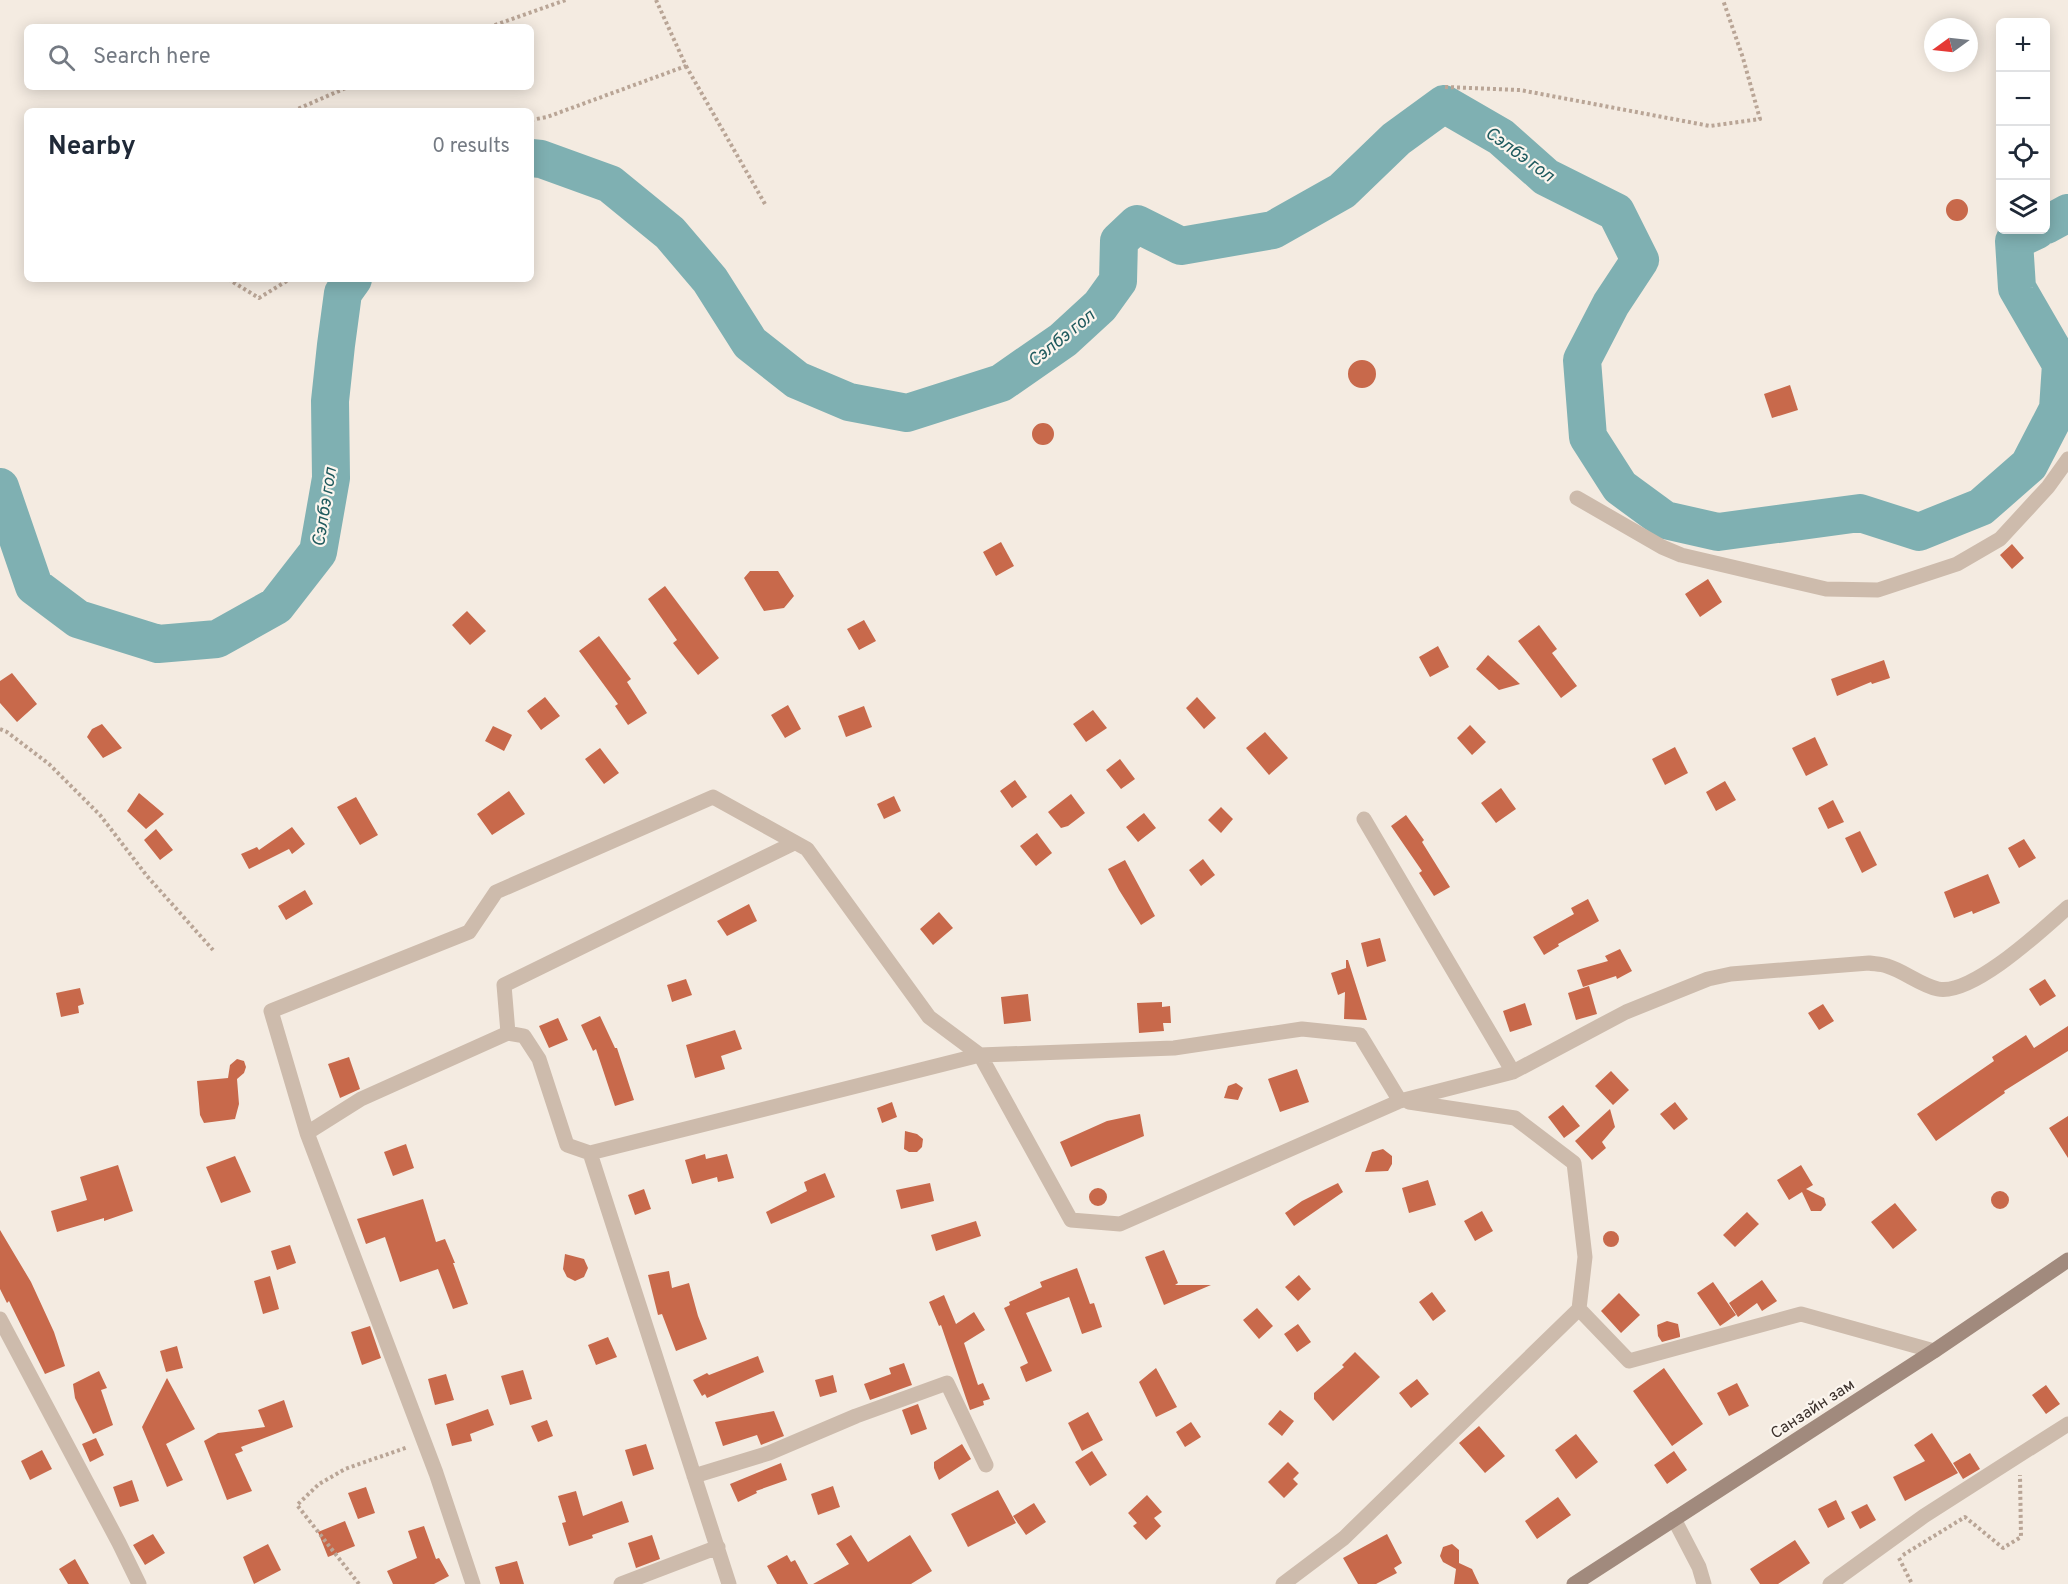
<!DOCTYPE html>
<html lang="en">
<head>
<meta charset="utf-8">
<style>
  body { margin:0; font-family:Overpass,sans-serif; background:#f2f2f3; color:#1f2937 }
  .controls { position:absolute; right:18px; top:18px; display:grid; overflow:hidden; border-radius:9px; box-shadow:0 3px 15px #0003 }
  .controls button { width:54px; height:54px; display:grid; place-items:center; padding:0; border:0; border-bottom:2px solid #e0e1e3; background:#fff; color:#1f2937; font:30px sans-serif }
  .compass { position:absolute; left:1924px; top:18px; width:54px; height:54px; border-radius:50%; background:#fff; box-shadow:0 3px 15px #0003; rotate:255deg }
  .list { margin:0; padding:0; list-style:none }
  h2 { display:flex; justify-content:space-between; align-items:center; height:78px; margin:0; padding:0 24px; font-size:26px }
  h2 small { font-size:20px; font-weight:400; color:#747a83 }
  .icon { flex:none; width:33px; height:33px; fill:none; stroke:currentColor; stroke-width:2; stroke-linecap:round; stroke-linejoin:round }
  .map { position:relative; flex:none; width:2068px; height:1584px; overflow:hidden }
  .search { position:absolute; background:#fff; box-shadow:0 3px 15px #0003; left:24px; top:24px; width:510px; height:66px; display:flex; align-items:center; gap:15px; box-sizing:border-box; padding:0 21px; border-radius:9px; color:#747a83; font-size:22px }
  .panel { position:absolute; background:#fff; box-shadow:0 3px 15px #0003; left:24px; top:108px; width:510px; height:174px; border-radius:9px }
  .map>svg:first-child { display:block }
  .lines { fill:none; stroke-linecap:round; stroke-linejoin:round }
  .river { stroke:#7fb0b2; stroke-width:38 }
  .building { fill:#c8694b }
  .path { stroke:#b9a596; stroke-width:4; stroke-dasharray:3 3; stroke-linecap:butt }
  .street { stroke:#cdbbac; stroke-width:15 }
  .secondary { stroke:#a18a7d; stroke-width:15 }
  .labels { text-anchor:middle; stroke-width:4.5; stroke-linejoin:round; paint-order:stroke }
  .street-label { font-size:16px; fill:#3b302b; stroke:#fbf5ee }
  .water-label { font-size:18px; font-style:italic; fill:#1f5a5e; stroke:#fbf5ee }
</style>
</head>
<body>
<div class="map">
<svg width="2068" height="1584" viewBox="0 0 2068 1584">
  <rect width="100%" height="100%" fill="#f4ebe1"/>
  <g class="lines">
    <path class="river" d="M531 158 541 159 610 184 670 233 710 280 750 343 797 380 849 402 907 413 1001 383 1063 340 1100 306 1118 281 1119 241 1137 224 1181 246 1273 230 1342 191 1396 139 1444 104 1501 137 1546 177 1616 212 1640 260 1611 304 1582 360 1588 437 1620 487 1665 520 1718 532 1860 513 1919 532 1981 507 2029 465 2058 409 2061 364 2017 288 2014 241 2037 230
      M2046 225 2068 213
      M0 487 34 586 78 619 158 644 217 639 276 606 318 552 331 478 330 401 336 345 343 293 353 279"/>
  </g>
  <path class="building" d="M1946 210a11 11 0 1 1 22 0a11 11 0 1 1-22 0Z
    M1348 374a14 14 0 1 1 28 0a14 14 0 1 1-28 0Z
    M1790 385 1798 410 1772 418 1764 394Z
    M1032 434a11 11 0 1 1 22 0a11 11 0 1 1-22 0Z
    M1001 542 1014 566 996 576 983 552Z
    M2012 544 2024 558 2012 569 2000 555Z
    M750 571H778L794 596 784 608 764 611 744 578Z
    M1708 579 1722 602 1700 617 1685 594Z
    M665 586 719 658 698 675 673 643 677 640 648 599Z
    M467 611 486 631 470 645 452 625Z
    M864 620 876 641 859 650 847 629Z
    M1539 625 1557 649 1552 653 1577 686 1561 698 1518 641Z
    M599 636 631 679 627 682 647 713 628 725 615 706 618 704 579 651Z
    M1438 646 1449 667 1430 677 1419 657Z
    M1488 655 1520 684 1499 690 1476 669Z
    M1884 660 1890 678 1872 684 1871 682 1837 696 1831 679Z
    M12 673 37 704 17 722 0 703V681Z
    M545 697 560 716 541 730 527 711Z
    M1197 697 1216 718 1204 729 1186 708Z
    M788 705 801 729 785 738 771 715Z
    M864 706 872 727 846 737 838 716Z
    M1093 710 1107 728 1086 742 1073 724Z
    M102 724 122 748 103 758 87 737 92 729Z
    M1470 725 1486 742 1472 755 1457 738Z
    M493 726 512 735 504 751 485 741Z
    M1265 732 1288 758 1269 775 1246 748Z
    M1815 737 1828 765 1806 776 1792 748Z
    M1675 747 1688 773 1665 785 1652 759Z
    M600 748 619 773 604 784 585 759Z
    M1120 759 1135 779 1121 789 1106 770Z
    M1015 780 1027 797 1012 808 1000 791Z
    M1725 781 1736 800 1716 811 1706 792Z
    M1501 788 1516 809 1496 823 1481 803Z
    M509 791 525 814 492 835 477 814Z
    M139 793 164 814 146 829 127 811Z
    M1071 794 1085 813 1068 826 1061 828 1048 812Z
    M894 796 901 811 884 819 877 804Z
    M356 797 378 835 360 845 337 807Z
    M1833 800 1844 822 1828 829 1818 808Z
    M1221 807 1233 819 1221 833 1208 820Z
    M1144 813 1156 828 1138 842 1126 827Z
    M1406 815 1424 840 1422 842 1450 887 1434 896 1419 873 1422 871 1391 826Z
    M292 827 305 844 292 854 289 849 249 869 241 854 257 847 259 850Z
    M156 829 173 850 160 860 144 840Z
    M1860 831 1877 865 1862 873 1845 838Z
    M1037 833 1052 853 1036 866 1020 846Z
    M2024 839 2036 858 2019 868 2008 848Z
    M1203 859 1215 875 1201 886 1189 870Z
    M1125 860 1155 916 1141 925 1119 890 1108 869Z
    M1988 874 2000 903 1973 914 1972 911 1954 918 1944 892Z
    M305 890 313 904 286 920 278 906Z
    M1588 899 1599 921 1558 944 1559 946 1544 955 1533 937 1574 914 1571 908Z
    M749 904 757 921 727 936 717 921Z
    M939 912 953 928 933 945 920 929Z
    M1380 938 1386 961 1367 967 1361 943Z
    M1620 949 1632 971 1617 979 1616 976 1583 987 1577 970 1608 961 1605 956Z
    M1346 960H1348L1367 1020 1344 1019 1345 992 1338 995 1331 973 1346 968Z
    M686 979 692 995 672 1002 667 985Z
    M2045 979 2056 996 2040 1006 2029 989Z
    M1589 986 1597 1014 1576 1020 1568 993Z
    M80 988 84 1004 78 1006 79 1013 61 1017 56 993Z
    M1028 994 1031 1021 1004 1024 1001 997Z
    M1162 1002V1007L1170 1006 1171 1023H1163L1164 1031 1139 1033 1137 1003Z
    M1525 1003 1532 1025 1510 1032 1503 1011Z
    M1823 1004 1834 1021 1819 1030 1808 1013Z
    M600 1016 615 1048H617L634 1100 615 1106 596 1049 593 1051 581 1025Z
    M558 1018 568 1040 549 1048 539 1026Z
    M2068 1026V1051L2004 1091 2005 1093 1936 1141 1917 1114 1994 1061 1992 1057 2026 1035 2034 1048Z
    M735 1030 742 1049 721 1056 725 1069 695 1078 686 1045Z
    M349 1057 360 1089 340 1098 328 1064Z
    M237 1059 244 1061 246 1067 244 1073 237 1079 239 1104 235 1119 204 1123 200 1115 197 1081 228 1078 230 1065Z
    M1297 1069 1309 1102 1280 1112 1268 1079Z
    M1611 1071 1629 1090 1613 1105 1595 1086Z
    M1236 1083 1243 1088 1238 1100 1224 1098 1228 1086Z
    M892 1102 897 1117 882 1123 877 1108Z
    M1675 1102 1688 1119 1674 1130 1660 1114Z
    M1563 1105 1580 1126 1564 1138 1548 1117Z
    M1610 1109 1615 1127 1602 1142 1606 1148 1592 1160 1575 1141Z
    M1140 1114 1144 1136 1071 1167 1060 1142 1107 1121Z
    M2068 1116V1158L2049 1128Z
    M905 1131 917 1134 923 1139 922 1147 917 1152H909L904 1149Z
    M406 1144 414 1168 393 1176 384 1152Z
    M1383 1149 1392 1156V1164L1388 1171 1365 1172 1372 1152Z
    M705 1154 706 1159 727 1154 734 1178 718 1182 717 1177 692 1184 685 1160Z
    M235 1156 251 1192 221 1203 206 1167Z
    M118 1165 133 1211 104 1221V1218L57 1232 51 1211 87 1200 80 1177Z
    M1801 1165 1813 1185 1806 1189 1824 1198 1826 1205 1821 1211H1811L1802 1192 1789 1200 1777 1180Z
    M825 1173 835 1197 771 1224 766 1212 807 1191 804 1182Z
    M1428 1180 1436 1205 1409 1213 1402 1188Z
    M930 1183 934 1201 901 1209 896 1190Z
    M1338 1183 1343 1192 1294 1226 1285 1213 1302 1201Z
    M1089 1197a9 9 0 1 1 18 0a9 9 0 1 1-18 0Z
    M644 1189 651 1209 635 1215 628 1195Z
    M1991 1200a9 9 0 1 1 18 0a9 9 0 1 1-18 0Z
    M423 1199 436 1242 445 1239 455 1263H453L468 1304 453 1309 438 1269 400 1282 385 1237 366 1244 357 1219Z
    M1895 1203 1917 1230 1893 1249 1871 1222Z
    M1482 1211 1493 1231 1475 1241 1464 1221Z
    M1747 1212 1759 1224 1735 1247 1723 1235Z
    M976 1221 981 1236 936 1251 931 1235Z
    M0 1230 31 1282 54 1332 65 1366 45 1374 9 1301 7 1303 0 1289Z
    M1603 1239a8 8 0 1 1 16 0a8 8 0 1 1-16 0Z
    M290 1245 296 1263 277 1270 271 1251Z
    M1164 1250 1178 1283 1175 1285H1211L1164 1305 1145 1257Z
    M565 1254 584 1259 588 1268 584 1277 575 1281 567 1277 563 1269Z
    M1077 1268 1090 1304 1094 1303 1102 1327 1082 1334 1069 1297 1026 1313 1052 1371 1026 1382 1020 1367 1028 1363 1004 1308 1010 1305 1009 1302 1042 1287 1040 1282Z
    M669 1271 672 1288 689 1283 698 1316 707 1339 676 1351 662 1314 658 1315 648 1275Z
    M1299 1275 1311 1289 1298 1301 1285 1287Z
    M270 1276 279 1309 263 1314 254 1281Z
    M1762 1280 1777 1301 1762 1311 1757 1303 1738 1317 1729 1303Z
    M1713 1282 1736 1315 1720 1326 1697 1293Z
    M1432 1292 1446 1311 1433 1321 1419 1302Z
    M1619 1293 1640 1315 1621 1333 1601 1311Z
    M944 1295 956 1324 974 1312 985 1330 964 1343 978 1385 983 1383 990 1399 983 1401 984 1405 970 1410 941 1325 939 1326 929 1302Z
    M1257 1308 1273 1326 1259 1339 1243 1320Z
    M1667 1321 1678 1324 1680 1335V1337L1662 1342 1658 1336 1657 1325Z
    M1298 1324 1311 1342 1297 1352 1284 1334Z
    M370 1326 381 1358 362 1365 351 1332Z
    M608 1337 617 1357 596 1365 588 1345Z
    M177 1346 183 1368 166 1372 160 1351Z
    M1355 1352 1380 1377 1333 1421 1314 1399V1393L1344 1367 1342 1365Z
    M758 1356 764 1372 707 1398 705 1394 702 1396 693 1380 707 1373 709 1375Z
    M904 1363 912 1385 870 1400 864 1384 891 1374 889 1368Z
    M1156 1368 1177 1407 1156 1417 1139 1382Z
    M1664 1368 1703 1424 1672 1446 1633 1391Z
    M523 1370 532 1399 510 1405 501 1376Z
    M99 1371 107 1388 101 1390 113 1425 93 1434 75 1398 73 1384Z
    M446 1374 454 1400 435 1405 428 1379Z
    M833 1375 837 1392 820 1397 815 1380Z
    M167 1378 195 1429 166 1444 183 1480 167 1487 142 1427Z
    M1417 1379 1429 1394 1411 1408 1399 1393Z
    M1737 1383 1749 1406 1729 1416 1717 1393Z
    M2046 1385 2060 1404 2046 1414 2032 1395Z
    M284 1400 293 1427 241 1447 243 1451 235 1454 252 1491 227 1500 204 1441 218 1433 265 1427 258 1410Z
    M918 1404 927 1429 911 1435 902 1410Z
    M488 1409 494 1425 470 1434 472 1441 452 1446 446 1424Z
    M1280 1410 1294 1421 1282 1436 1268 1424Z
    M774 1411 784 1436 761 1445 757 1435 723 1446 715 1422Z
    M1088 1412 1103 1440 1082 1451 1068 1423Z
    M547 1420 553 1436 538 1442 531 1426Z
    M1191 1422 1201 1437 1185 1447 1176 1432Z
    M1479 1426 1505 1456 1485 1473 1459 1443Z
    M1932 1433 1958 1473 1905 1501 1893 1477 1925 1461 1914 1445Z
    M1576 1434 1598 1462 1576 1479 1555 1450Z
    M96 1438 104 1455 90 1462 82 1444Z
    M646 1444 654 1469 633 1476 625 1450Z
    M962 1444 971 1459 939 1480 934 1468V1462Z
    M42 1450 52 1469 30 1480 21 1461Z
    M1092 1451 1107 1475 1090 1486 1075 1462Z
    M1674 1451 1687 1470 1667 1484 1654 1465Z
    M1970 1453 1980 1469 1963 1479 1953 1463Z
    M1288 1462 1299 1473 1293 1479 1298 1484 1284 1498 1268 1482Z
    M781 1463 787 1480 756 1491 757 1493 738 1502 730 1484Z
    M132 1480 139 1501 120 1507 113 1487Z
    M833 1486 840 1507 818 1515 811 1494Z
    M366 1487 375 1513 358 1519 348 1493Z
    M998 1490 1016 1523 968 1547 951 1514Z
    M576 1491 583 1516 622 1501 629 1522 592 1535 593 1538 569 1546 562 1523 566 1522 558 1496Z
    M1147 1495 1162 1512 1154 1518 1161 1526 1146 1540 1133 1526 1137 1523 1128 1513Z
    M1558 1497 1571 1515 1537 1539 1525 1521Z
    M1836 1500 1845 1519 1828 1528 1818 1509Z
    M1034 1503 1046 1522 1026 1535 1013 1516Z
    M1867 1504 1876 1520 1860 1529 1851 1512Z
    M345 1521 355 1546 328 1557 318 1532Z
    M424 1526 436 1559 439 1558 449 1576 434 1584H393L387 1571 417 1558 408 1531Z
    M153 1534 165 1553 145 1565 133 1545Z
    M1387 1534 1402 1563 1394 1568 1397 1573 1376 1584H1358L1343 1558Z
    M652 1535 660 1559 636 1568 628 1543Z
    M851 1535 868 1562 910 1535 932 1571 911 1584H813L849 1564 836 1544Z
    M1795 1540 1810 1563 1778 1584H1760L1750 1569Z
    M268 1544 281 1570 254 1584 243 1557Z
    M1452 1544 1459 1550V1563L1472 1569 1479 1584H1454L1456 1569 1443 1562 1440 1556 1443 1547Z
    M787 1555 791 1562 795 1560 808 1584H777L767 1566Z
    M75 1559 89 1584H68L59 1569Z
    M517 1561 524 1584H500L495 1567Z"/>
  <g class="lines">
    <path class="path" d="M489 27 566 0
      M686 66 765 204
      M1445 87 1520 90 1710 126 1760 119 1743 58 1723 0
      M293 111 348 87
      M531 120 547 117 686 66 656 0
      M228 279 259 298 290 279
      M0 729 7 732 49 764 100 815 147 876 213 950
      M1903 1555 1965 1517 2003 1548 2021 1537 2020 1475
      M1899 1558 1912 1584
      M359 1584 297 1505 319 1484 345 1469 408 1447"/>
    <path class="street" d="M1577 498 1662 547 1681 555 1826 589 1878 590 1957 564 2000 539 2048 487 2068 459
      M1364 819 1513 1072
      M508 1033 524 1036 539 1059 567 1145 590 1153 980 1055 1174 1048 1302 1029 1360 1035 1400 1101
      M1409 1102 1515 1118 1574 1163 1585 1257 1579 1309 1629 1361 1801 1314 1934 1351
      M307 1133 361 1099 508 1033 504 985 794 843
      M590 1153 729 1584
      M0 1319 119 1543 139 1584
      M694 1476 769 1453 856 1416 947 1383 986 1465
      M1674 1519 1699 1567 1704 1584
      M473 1584 436 1473 307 1133 271 1011 469 932 496 892 713 797 807 849 929 1017 980 1055 1071 1220 1120 1224 1400 1101 1513 1072 1626 1012 1708 979 1731 974 1869 963C1875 964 1882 964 1887 966 1904 971 1920 985 1938 989 1972 996 2042 930 2068 907
      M621 1584 718 1547
      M1283 1584 1344 1538 1579 1309
      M1830 1584 1924 1516 2068 1424"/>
    <path class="secondary" d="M1574 1584 1934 1351 2068 1260"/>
  </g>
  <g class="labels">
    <g class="street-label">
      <text transform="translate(1812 1408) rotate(-33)" y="6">Санзайн зам</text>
    </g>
    <g class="water-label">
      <text transform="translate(1520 154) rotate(36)" y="6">Сэлбэ гол</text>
      <text transform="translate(1061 338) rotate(-39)" y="6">Сэлбэ гол</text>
      <text transform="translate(324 507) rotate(-81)" y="6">Сэлбэ гол</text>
    </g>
  </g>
</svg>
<div class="controls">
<button>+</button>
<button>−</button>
<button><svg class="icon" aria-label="locate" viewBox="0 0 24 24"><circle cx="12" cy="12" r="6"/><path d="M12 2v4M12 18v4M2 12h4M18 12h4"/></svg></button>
<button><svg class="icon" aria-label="layers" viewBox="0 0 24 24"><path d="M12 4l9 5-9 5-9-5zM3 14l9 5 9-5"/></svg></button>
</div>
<svg class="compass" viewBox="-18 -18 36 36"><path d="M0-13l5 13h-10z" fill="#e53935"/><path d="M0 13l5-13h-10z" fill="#747a83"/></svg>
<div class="search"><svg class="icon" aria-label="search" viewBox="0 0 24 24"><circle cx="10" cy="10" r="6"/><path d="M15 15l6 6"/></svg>Search here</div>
<section class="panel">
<h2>Nearby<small>0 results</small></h2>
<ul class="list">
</ul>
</section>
</div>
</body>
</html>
